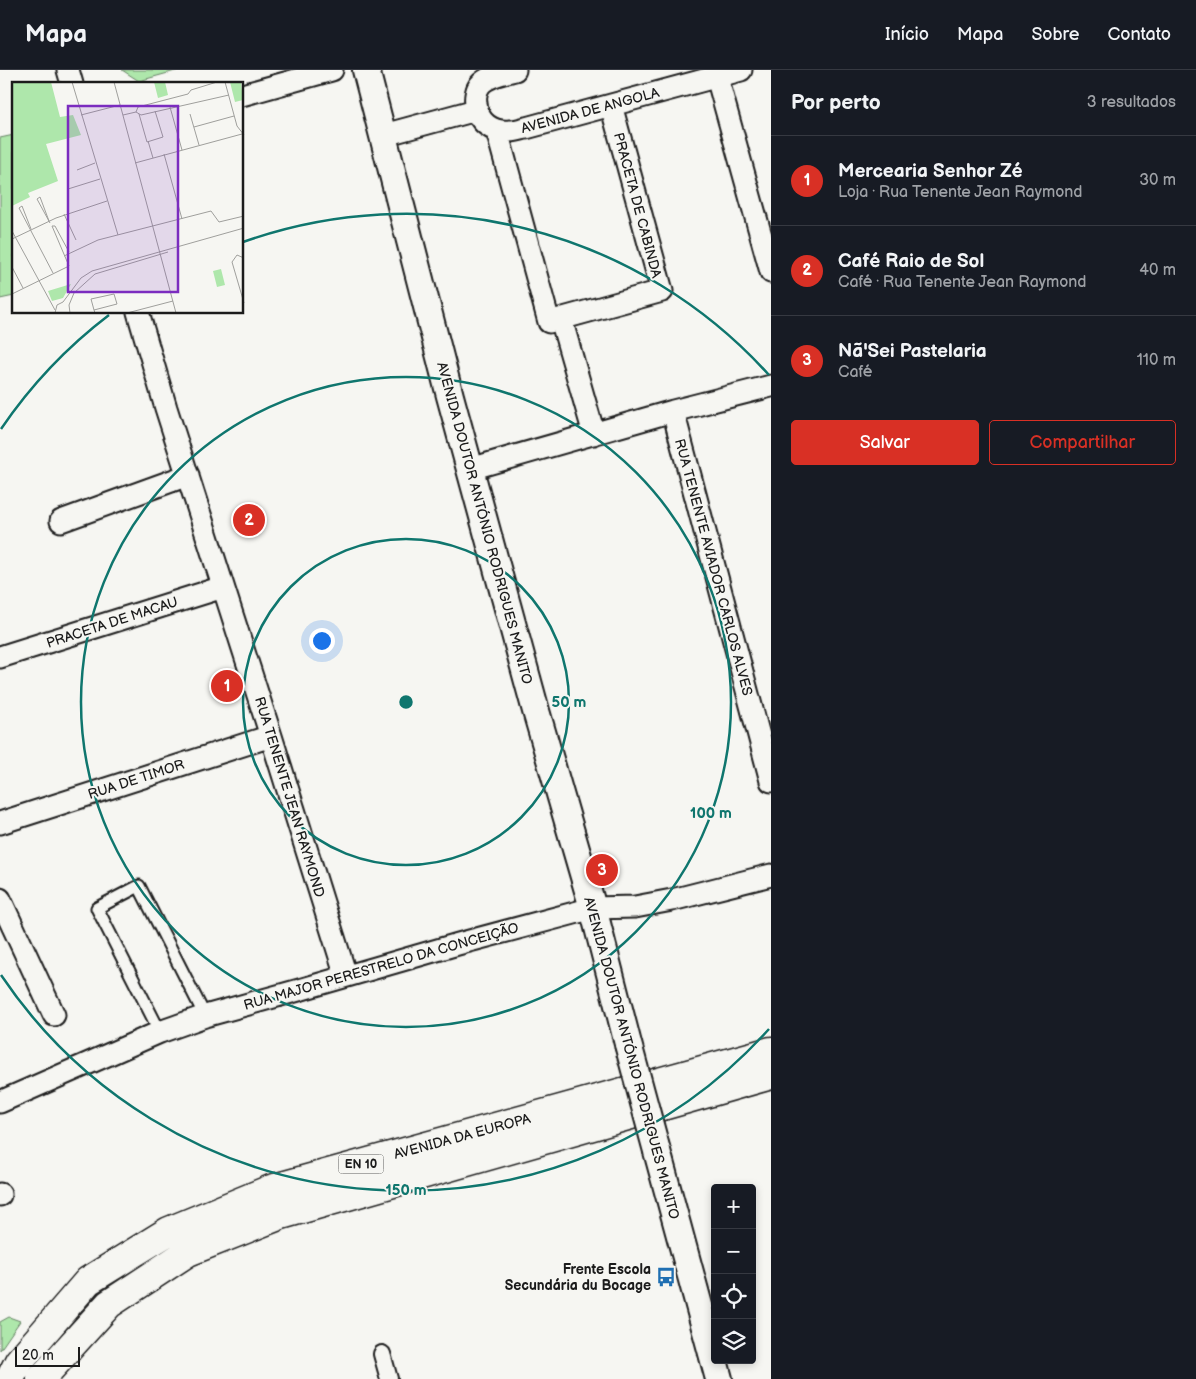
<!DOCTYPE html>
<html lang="pt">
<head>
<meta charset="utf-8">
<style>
  body { margin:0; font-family:"Balsamiq Sans",sans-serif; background:#20242c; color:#f1f3f6 }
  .controls { position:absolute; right:15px; bottom:15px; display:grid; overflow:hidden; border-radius:5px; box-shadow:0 2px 8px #0003 }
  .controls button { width:45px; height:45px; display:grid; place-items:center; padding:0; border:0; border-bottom:1px solid #363941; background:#171b24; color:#f1f3f6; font:25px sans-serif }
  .scale { position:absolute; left:15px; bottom:12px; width:65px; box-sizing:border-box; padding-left:5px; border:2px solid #1c1c1c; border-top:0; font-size:14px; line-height:18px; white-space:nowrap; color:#1c1c1c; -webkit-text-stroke:4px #f6f6f2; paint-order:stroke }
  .you { position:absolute; left:321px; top:570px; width:18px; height:18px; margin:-12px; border:4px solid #fff; border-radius:50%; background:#1a73e8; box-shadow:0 0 0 8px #1a73e833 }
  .badge { display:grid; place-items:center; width:32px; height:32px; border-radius:50%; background:#d93025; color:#fff; font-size:16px; font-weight:700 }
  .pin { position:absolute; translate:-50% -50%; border:2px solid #fff; box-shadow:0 1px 5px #0006 }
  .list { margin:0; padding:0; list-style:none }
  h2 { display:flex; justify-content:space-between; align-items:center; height:65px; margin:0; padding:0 20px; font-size:21px }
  h2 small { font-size:16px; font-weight:400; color:#9ea1a6 }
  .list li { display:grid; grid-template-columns:32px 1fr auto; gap:15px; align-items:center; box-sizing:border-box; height:90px; padding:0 20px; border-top:1px solid #363941 }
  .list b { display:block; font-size:19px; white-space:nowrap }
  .list p { margin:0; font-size:16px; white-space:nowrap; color:#9ea1a6 }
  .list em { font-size:16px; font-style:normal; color:#9ea1a6 }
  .actions { display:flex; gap:10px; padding:15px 20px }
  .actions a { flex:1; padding:11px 0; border:1px solid #d93025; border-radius:5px; text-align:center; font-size:18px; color:#d93025 }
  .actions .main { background:#d93025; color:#fff }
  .icon { flex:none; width:28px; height:28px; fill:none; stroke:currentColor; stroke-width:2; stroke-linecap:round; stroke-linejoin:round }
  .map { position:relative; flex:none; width:771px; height:1309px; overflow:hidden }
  header { display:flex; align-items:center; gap:30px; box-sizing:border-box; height:70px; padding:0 25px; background:#171b24; border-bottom:1px solid #363941 }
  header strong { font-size:24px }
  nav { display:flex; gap:28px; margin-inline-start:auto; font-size:18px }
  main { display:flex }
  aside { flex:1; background:#171b24 }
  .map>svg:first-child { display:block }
  .green { fill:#aee7ab; stroke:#658264 }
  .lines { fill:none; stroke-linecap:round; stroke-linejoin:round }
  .service-casing { stroke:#1c1c1c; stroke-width:15 }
  .pedestrian-casing { stroke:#1c1c1c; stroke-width:20 }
  .minor-casing { stroke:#1c1c1c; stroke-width:25 }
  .tertiary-casing { stroke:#1c1c1c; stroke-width:30 }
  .primary-casing { stroke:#1c1c1c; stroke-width:31 }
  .service { stroke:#f6f6f2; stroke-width:11 }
  .pedestrian { stroke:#f6f6f2; stroke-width:16 }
  .minor { stroke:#f6f6f2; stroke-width:21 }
  .tertiary { stroke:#f6f6f2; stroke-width:26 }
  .primary { stroke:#f6f6f2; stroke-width:28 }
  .tertiary-bridge-casing { stroke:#1c1c1c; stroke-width:30; stroke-linecap:butt }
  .tertiary-bridge { stroke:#f6f6f2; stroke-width:26 }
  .ring { fill:none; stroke:#0f766e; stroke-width:2.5 }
  .labels { text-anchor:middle; stroke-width:4; stroke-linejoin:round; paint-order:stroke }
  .shield { fill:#f6f6f2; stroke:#5d5d5c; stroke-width:1 }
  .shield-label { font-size:12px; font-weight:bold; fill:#1c1c1c }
  .street-label { font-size:14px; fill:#1c1c1c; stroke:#f6f6f2 }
  .poi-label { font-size:14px; font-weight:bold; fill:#1c1c1c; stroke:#f6f6f2; text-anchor:end }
  .inset-road { fill:none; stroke:#9f9f9c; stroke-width:1 }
  .view { fill:#7b2cbf; fill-opacity:0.15; stroke:#7b2cbf; stroke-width:2.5 }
  .inset-edge { fill:none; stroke:#1c1c1c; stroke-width:2.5 }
  .centre { fill:#0f766e; stroke:#f6f6f2; stroke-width:2.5 }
  .ring-label { font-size:15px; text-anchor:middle; font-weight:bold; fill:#0f766e; stroke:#f6f6f2; stroke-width:4; stroke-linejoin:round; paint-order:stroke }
</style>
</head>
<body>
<header>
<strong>Mapa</strong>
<nav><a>Início</a><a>Mapa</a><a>Sobre</a><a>Contato</a></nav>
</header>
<main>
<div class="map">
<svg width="771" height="1309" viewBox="0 0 771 1309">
  <rect width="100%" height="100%" fill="#f6f6f2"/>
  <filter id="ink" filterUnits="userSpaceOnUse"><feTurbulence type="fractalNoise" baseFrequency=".02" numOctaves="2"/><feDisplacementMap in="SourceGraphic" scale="10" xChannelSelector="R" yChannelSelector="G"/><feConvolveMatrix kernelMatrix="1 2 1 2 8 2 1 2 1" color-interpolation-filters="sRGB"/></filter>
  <g filter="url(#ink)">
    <path class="green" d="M122 0H179L139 11Z
      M14 65V226L0 229V68Z
      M9 1247 20 1251 0 1280V1252Z"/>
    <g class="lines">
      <defs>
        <path id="service" d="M160 962 97 838 139 816 205 946"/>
        <path id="pedestrian" d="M382 1284 389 1309"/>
        <path id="minor" d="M68 0 72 14
          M515 0C504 3 487 6 480 15 476 20 475 28 476 33 477 52 492 63 510 61 515 61 521 59 526 58L741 0
          M717 7 771 202
          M242 25 332 0
          M497 61 549 252 662 221 611 35
          M384 65 476 40
          M138 242 166 338 271 666 346 906
          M561 249 594 364
          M673 341 771 711
          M470 399 673 341 771 316
          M61 451 188 405
          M0 587 223 517
          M0 753 271 666
          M0 829 54 945
          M0 1032 160 962 205 946 299 920 458 874 593 838 635 837 672 830 771 805
          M0 1124V1125"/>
        <path id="tertiary" d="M366 0 450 326 536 641 593 838 628 974
          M657 1081 719 1309"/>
        <path id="primary" d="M10 1309 19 1291 88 1211 169 1161 271 1119 771 981
          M41 1309 109 1234 188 1182 281 1145 771 1005"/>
      </defs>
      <use href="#service" class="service-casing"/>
      <use href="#pedestrian" class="pedestrian-casing"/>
      <use href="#minor" class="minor-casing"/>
      <use href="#tertiary" class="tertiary-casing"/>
      <use href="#primary" class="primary-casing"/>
      <use href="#service" class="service"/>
      <use href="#pedestrian" class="pedestrian"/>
      <use href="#minor" class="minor"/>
      <use href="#tertiary" class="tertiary"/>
      <use href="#primary" class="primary"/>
      <defs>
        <path id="tertiary-bridge" d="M628 974 657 1081"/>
      </defs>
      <use href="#tertiary-bridge" class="tertiary-bridge-casing"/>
      <use href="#tertiary-bridge" class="tertiary-bridge"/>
    </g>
  </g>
  <g class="ring">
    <circle cx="406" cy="632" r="163"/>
    <circle cx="406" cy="632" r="325"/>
    <path d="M769 959A488 488 0 0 1 1 905M1 359A488 488 0 0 1 109 245M243 172A488 488 0 0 1 769 305"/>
  </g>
  <defs>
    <symbol id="bus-bare" viewBox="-9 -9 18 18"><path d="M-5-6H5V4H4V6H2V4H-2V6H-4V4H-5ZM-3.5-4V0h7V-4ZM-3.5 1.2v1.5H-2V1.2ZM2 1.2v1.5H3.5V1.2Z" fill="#1f6fb2" stroke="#f6f6f2" stroke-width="2.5" paint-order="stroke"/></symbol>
  </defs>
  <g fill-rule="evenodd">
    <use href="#bus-bare" x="652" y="1193" width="28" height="28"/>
  </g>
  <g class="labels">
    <rect class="shield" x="338.5" y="1084.5" width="45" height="19" rx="4"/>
    <g class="shield-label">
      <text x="361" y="1098">EN 10</text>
    </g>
    <g class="street-label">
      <text transform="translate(590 40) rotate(-15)" y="5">AVENIDA DE ANGOLA</text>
      <text transform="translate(638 135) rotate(75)" y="5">PRACETA DE CABINDA</text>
      <text transform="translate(485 453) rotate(75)" y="5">AVENIDA DOUTOR ANTÓNIO RODRIGUES MANITO</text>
      <text transform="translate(714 497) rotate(75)" y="5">RUA TENENTE AVIADOR CARLOS ALVES</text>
      <text transform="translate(112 552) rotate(-18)" y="5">PRACETA DE MACAU</text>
      <text transform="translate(136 709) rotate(-18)" y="5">RUA DE TIMOR</text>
      <text transform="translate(290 727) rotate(73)" y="5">RUA TENENTE JEAN RAYMOND</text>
      <text transform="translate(381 896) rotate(-16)" y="5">RUA MAJOR PERESTRELO DA CONCEIÇÃO</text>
      <text transform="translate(632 988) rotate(75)" y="5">AVENIDA DOUTOR ANTÓNIO RODRIGUES MANITO</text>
      <text transform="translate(462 1066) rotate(-15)" y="5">AVENIDA DA EUROPA</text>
    </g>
    <g class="poi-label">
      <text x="651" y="1204">Frente Escola<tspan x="651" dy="16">Secundária du Bocage</tspan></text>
    </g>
  </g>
  <g transform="translate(12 12)">
    <rect width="231" height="231" fill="#f6f6f2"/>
    <path d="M0 0H39L48 35 61 33 69 53 34 62 46 99 16 111 18 115 0 124ZM142 0H153L156 13 146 16ZM218 0H229L231 18 223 20ZM209 187 213 203 205 205 201 189ZM59 202 51 216 40 219 36 209Z" fill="#aee7ab"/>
    <path class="inset-road" d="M60 0 106 153M102 0 164 231M213 0 225 44 232 53M158 25 170 68M124 30 129 33 217 13M127 32 135 60 151 55 143 29M178 32 187 63M69 33 108 23M111 33 124 30 126 25 176 12 179 8 205 0M182 45 222 34M136 59 141 76M152 72 170 137M123 81 230 52M65 88 83 81M56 107 88 97M52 132 64 158M37 139 28 115 25 117 38 141M19 147 10 124 7 126 41 191M0 149 43 228M0 157 44 136 95 119M52 174 86 158 199 129 207 140 232 134M232 176 225 173 220 180 232 221M0 185 11 206M0 212 57 184 40 144H43L57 170M82 228 105 222 102 212 79 217 82 228 83 231M43 231 45 223 51 220 69 196 80 189 232 146M58 231 57 223 62 211 83 192 156 170M115 231 161 219"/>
    <path class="view" d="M56 24H166V210H56Z"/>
    <rect width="231" height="231" class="inset-edge"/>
  </g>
  <circle cx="406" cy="632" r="8" class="centre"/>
  <g class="ring-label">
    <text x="569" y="637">50 m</text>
    <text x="711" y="748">100 m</text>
    <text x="406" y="1125">150 m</text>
  </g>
</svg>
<div class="controls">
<button>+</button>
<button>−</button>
<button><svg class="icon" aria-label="locate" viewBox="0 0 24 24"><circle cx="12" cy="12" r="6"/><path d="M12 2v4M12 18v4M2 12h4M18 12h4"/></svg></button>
<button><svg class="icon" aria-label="layers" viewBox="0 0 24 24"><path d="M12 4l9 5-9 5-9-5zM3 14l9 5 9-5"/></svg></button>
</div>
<div class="scale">20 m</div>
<div class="you"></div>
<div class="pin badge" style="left:227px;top:616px">1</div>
<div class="pin badge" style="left:249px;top:450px">2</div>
<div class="pin badge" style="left:602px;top:800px">3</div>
</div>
<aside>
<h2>Por perto<small>3 resultados</small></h2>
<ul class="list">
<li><span class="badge">1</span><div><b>Mercearia Senhor Zé</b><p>Loja · Rua Tenente Jean Raymond</p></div><em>30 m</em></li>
<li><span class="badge">2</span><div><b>Café Raio de Sol</b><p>Café · Rua Tenente Jean Raymond</p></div><em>40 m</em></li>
<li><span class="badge">3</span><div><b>Nã'Sei Pastelaria</b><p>Café</p></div><em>110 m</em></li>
</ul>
<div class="actions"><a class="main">Salvar</a><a>Compartilhar</a></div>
</aside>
</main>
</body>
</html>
